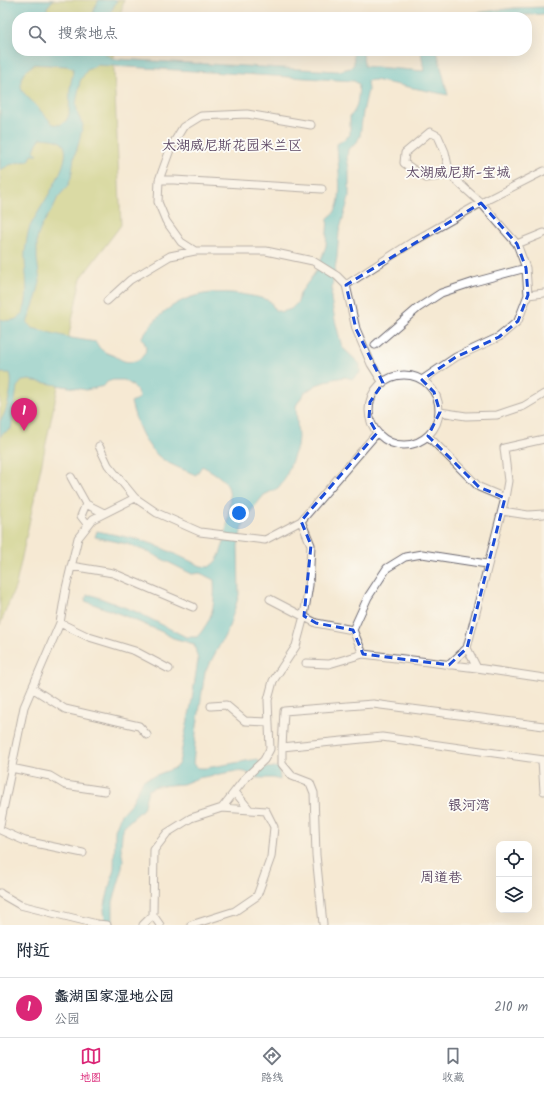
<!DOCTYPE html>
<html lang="zh">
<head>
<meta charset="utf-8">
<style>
  body { margin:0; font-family:Kalam,"LXGW WenKai TC",sans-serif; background:#f2f2f3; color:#1f2937 }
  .controls { position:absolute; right:12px; bottom:12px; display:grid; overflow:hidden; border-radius:8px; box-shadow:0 4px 16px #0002 }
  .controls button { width:36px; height:36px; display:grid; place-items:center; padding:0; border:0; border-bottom:1px solid #e0e1e3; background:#fff; color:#1f2937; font:20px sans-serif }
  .you { position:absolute; left:239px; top:513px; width:14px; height:14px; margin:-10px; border:3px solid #fff; border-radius:50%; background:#1a73e8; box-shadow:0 0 0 6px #1a73e833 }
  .badge { display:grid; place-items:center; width:26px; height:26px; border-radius:50%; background:#db2777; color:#fff; font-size:13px; font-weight:700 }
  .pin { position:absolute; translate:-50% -33px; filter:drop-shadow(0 1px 2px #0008) }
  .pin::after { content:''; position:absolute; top:21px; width:14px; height:12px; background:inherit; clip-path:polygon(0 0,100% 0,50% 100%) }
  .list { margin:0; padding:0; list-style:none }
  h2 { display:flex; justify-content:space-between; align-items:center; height:52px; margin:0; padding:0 16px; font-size:17px }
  h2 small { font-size:13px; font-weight:400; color:#747a83 }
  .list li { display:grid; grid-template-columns:26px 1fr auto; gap:12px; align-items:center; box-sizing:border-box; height:60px; padding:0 16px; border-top:1px solid #e0e1e3 }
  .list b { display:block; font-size:15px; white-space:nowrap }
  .list p { margin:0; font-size:13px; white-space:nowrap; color:#747a83 }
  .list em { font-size:13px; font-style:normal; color:#747a83 }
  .icon { flex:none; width:22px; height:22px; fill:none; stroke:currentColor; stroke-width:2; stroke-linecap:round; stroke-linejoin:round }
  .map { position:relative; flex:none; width:544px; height:925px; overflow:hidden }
  .search { position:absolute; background:#fff; box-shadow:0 4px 16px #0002; left:12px; right:12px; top:12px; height:44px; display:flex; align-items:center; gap:10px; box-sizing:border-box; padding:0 14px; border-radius:16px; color:#747a83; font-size:15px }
  .sheet { height:112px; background:#fff }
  nav { display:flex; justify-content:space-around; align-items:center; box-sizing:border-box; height:56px; border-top:1px solid #e0e1e3; background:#fff; font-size:11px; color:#747a83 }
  nav a { display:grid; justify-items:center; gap:2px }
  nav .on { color:#db2777 }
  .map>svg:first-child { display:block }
  .green { fill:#b8c86a; stroke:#6d7552 }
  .water { fill:#56c4cd; stroke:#3c7384; fill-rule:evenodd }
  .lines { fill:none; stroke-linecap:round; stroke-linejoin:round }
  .minor-casing { stroke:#6c6870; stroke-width:9 }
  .minor { stroke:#fff; stroke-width:7 }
  .marked { fill:none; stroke:#1d4ed8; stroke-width:3; stroke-dasharray:8 5; stroke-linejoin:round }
  .labels { text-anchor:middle; stroke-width:3.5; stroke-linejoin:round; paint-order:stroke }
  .neighbourhood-label { font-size:14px; fill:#5e4965; stroke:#fdfcf7 }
</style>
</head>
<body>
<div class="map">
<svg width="544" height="925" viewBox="0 0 544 925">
  <rect width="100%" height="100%" fill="#fdfcf7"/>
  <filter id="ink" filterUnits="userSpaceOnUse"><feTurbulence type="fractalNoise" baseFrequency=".025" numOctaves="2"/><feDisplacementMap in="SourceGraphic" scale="8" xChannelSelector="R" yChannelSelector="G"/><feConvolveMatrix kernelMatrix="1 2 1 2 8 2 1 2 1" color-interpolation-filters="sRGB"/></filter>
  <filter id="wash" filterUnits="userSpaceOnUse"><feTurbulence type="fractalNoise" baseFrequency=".012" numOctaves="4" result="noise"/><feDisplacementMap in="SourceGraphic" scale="16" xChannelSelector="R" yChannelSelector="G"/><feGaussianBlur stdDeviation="0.9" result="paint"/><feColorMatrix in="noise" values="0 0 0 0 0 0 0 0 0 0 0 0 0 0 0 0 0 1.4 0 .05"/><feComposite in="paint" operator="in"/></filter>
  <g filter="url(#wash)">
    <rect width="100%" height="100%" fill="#f5e9d3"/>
    <path class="green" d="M0 0H124L120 17H17V51H113L121 225 81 278 16 585 0 625Z"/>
    <path class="water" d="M0 0H53L47 7V17H17V51H101L112 58 117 59 338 71 350 68 354 64 353 51H363L364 66 424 71 421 51H437L448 95 374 80 367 81 368 90 363 112 360 136 356 144 348 149 347 158 349 168V198L339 232 337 257 333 280 331 299 335 320 342 347 360 364V373L353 379 345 377 333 379 316 385 304 393 296 406 298 437 297 447 285 479 278 488 264 495 251 511 242 527 238 546 239 595 228 630 205 672 196 733 193 764 198 768H206L257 759 264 768 279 767 280 780 273 778H258L245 772 237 771 198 778 183 784 156 786 148 790 143 809 124 826 122 835 121 847 123 860 121 874 113 902V925H105L104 909 114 868 115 830 121 814 132 802 143 780 175 768 179 763 191 705 198 660 194 644 173 638 162 632 120 614 85 601 87 595H92L137 612 186 637H197C214 618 215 603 214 580L200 573 192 574 148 552 127 544 95 537 97 531 137 539 153 544 201 566 209 567C213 564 217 561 219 556 225 545 233 498 228 487 223 477 211 471 202 466L196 475C185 470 172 466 162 459 144 446 136 422 131 402L139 398 137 391 132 385 124 380H113L107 382 104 386 86 390 29 380 22 381 17 387 11 429 2 434 0 437V421C7 414 14 382 10 373H0V319C7 321 14 322 20 316 32 303 24 269 25 253 26 245 27 236 29 229 35 213 78 158 62 143 56 138 48 139 41 138L37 143 34 151 38 155H32L29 161C18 162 8 164 0 171ZM35 64 67 66 73 68V72L70 88 69 115 66 121 60 125 53 124 23 92C17 80 24 70 35 64ZM97 65 354 81 359 84C358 94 359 109 350 116V135L337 144C337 160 344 198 335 211 334 214 330 216 328 218L326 246 317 270 300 293 298 302 291 309 282 312 275 310 270 301C261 297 251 296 241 294 197 288 166 301 141 338 154 352 138 365 124 361 121 360 118 358 115 356 106 353 100 351 96 342L71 338 32 328 27 323 36 298 40 282 37 259V238L42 225 53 208 58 197 68 186 71 178 74 158 79 142 83 125 78 115 76 104 80 81 87 70Z
      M99 0H117L112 10 106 17H92L95 7Z
      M544 7V14L497 17H446L514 8Z"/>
  </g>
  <g filter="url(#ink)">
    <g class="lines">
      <defs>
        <path id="minor" d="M311 125 247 114 201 116 183 127 171 147 159 180 158 202 166 221 181 242 195 251H266L313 261 337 276 346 285 356 329 371 364 383 383
          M159 180H174L322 189
          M517 244 544 233
          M346 285 414 241 481 203 544 171
          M528 295 544 293
          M107 301 130 280 170 256 195 251
          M375 345 418 308 441 293 474 282 526 268
          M369 410a35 35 0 1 1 70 0a35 35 0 1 1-70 0Z
          M422 380 456 357 499 337 518 321 528 295 526 268 517 244 481 203 450 175 445 152 438 136 430 132 405 153 404 163 426 178 450 175
          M440 412 466 416 497 415 524 406 544 394
          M428 436 479 487 505 498 467 648 477 668 544 678
          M99 446 108 465 135 498
          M71 477 86 504 104 513
          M505 498 508 481 504 448 544 439
          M86 504 81 516 88 525
          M502 511 528 515 544 514
          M71 566 113 573 193 607
          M270 599 316 623 353 630 363 654 477 668
          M60 623 89 637 135 651 169 669
          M353 630 368 597 387 568 405 557 422 554 487 564
          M306 663 329 664 363 654
          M449 665 467 648
          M32 688 65 709 139 726 147 735
          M211 706 226 705 245 721 269 722
          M544 726 373 704 284 711 282 747 382 737 544 760
          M282 747V764L292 776 310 783 314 793 316 855 323 924
          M542 760 544 791
          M11 768 50 776 65 785 105 791
          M235 792 249 809
          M0 825 24 707 60 623 66 588 78 538 93 519 135 498 157 513 200 532 265 540 301 521 377 433
          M0 830 25 841 83 853
          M0 893 1 894 20 905 97 924 107 925
          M153 915 160 925
          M143 925 153 915 154 850 167 833 191 818 222 808 246 777 264 760 270 749 268 700 273 681 296 646 304 616 309 585 311 545 301 521
          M191 925 235 911 257 896 271 857 274 827 266 811 222 808"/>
      </defs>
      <use href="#minor" class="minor-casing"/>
      <use href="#minor" class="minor"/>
    </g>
  </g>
  <path d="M0 0H544V925H0ZM481 203 517 244 526 268 528 295 518 321 499 337 456 357 422 380 434 392 440 412 428 436 479 487 505 498 467 648 449 665 363 654 353 630 316 623 304 616 311 545 301 521 377 433 369 419 370 402 383 383 356 329 346 285Z" fill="#f5e9d3" fill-opacity=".55" fill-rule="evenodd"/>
  <path class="marked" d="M481 203 517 244 526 268 528 295 518 321 499 337 456 357 422 380 434 392 440 412 428 436 479 487 505 498 467 648 449 665 363 654 353 630 316 623 304 616 311 545 301 521 377 433 369 419 370 402 383 383 356 329 346 285Z"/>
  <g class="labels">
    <g class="neighbourhood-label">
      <text x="232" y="150">太湖威尼斯花园米兰区</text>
      <text x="458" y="177">太湖威尼斯-宝城</text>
      <text x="469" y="810">银河湾</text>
      <text x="441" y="882">周道巷</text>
    </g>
  </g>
</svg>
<div class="controls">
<button><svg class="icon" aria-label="locate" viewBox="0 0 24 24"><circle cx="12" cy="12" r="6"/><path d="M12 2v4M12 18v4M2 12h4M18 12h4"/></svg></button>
<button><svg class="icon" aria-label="layers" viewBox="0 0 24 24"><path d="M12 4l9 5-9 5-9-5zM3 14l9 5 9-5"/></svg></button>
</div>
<div class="you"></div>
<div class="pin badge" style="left:24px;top:431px">1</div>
<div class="search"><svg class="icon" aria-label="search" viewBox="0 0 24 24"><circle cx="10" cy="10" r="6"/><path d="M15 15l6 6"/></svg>搜索地点</div>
</div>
<section class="sheet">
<h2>附近<small></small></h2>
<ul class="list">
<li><span class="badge">1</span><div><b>蠡湖国家湿地公园</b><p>公园</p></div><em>210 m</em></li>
</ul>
</section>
<nav>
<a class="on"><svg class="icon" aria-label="map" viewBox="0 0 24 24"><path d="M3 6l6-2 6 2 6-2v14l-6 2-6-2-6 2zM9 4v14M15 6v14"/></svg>地图</a>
<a><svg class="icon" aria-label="directions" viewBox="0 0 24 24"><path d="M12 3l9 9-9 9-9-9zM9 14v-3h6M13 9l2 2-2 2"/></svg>路线</a>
<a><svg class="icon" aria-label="saved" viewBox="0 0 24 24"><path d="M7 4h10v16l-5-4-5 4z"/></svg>收藏</a>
</nav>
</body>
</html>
